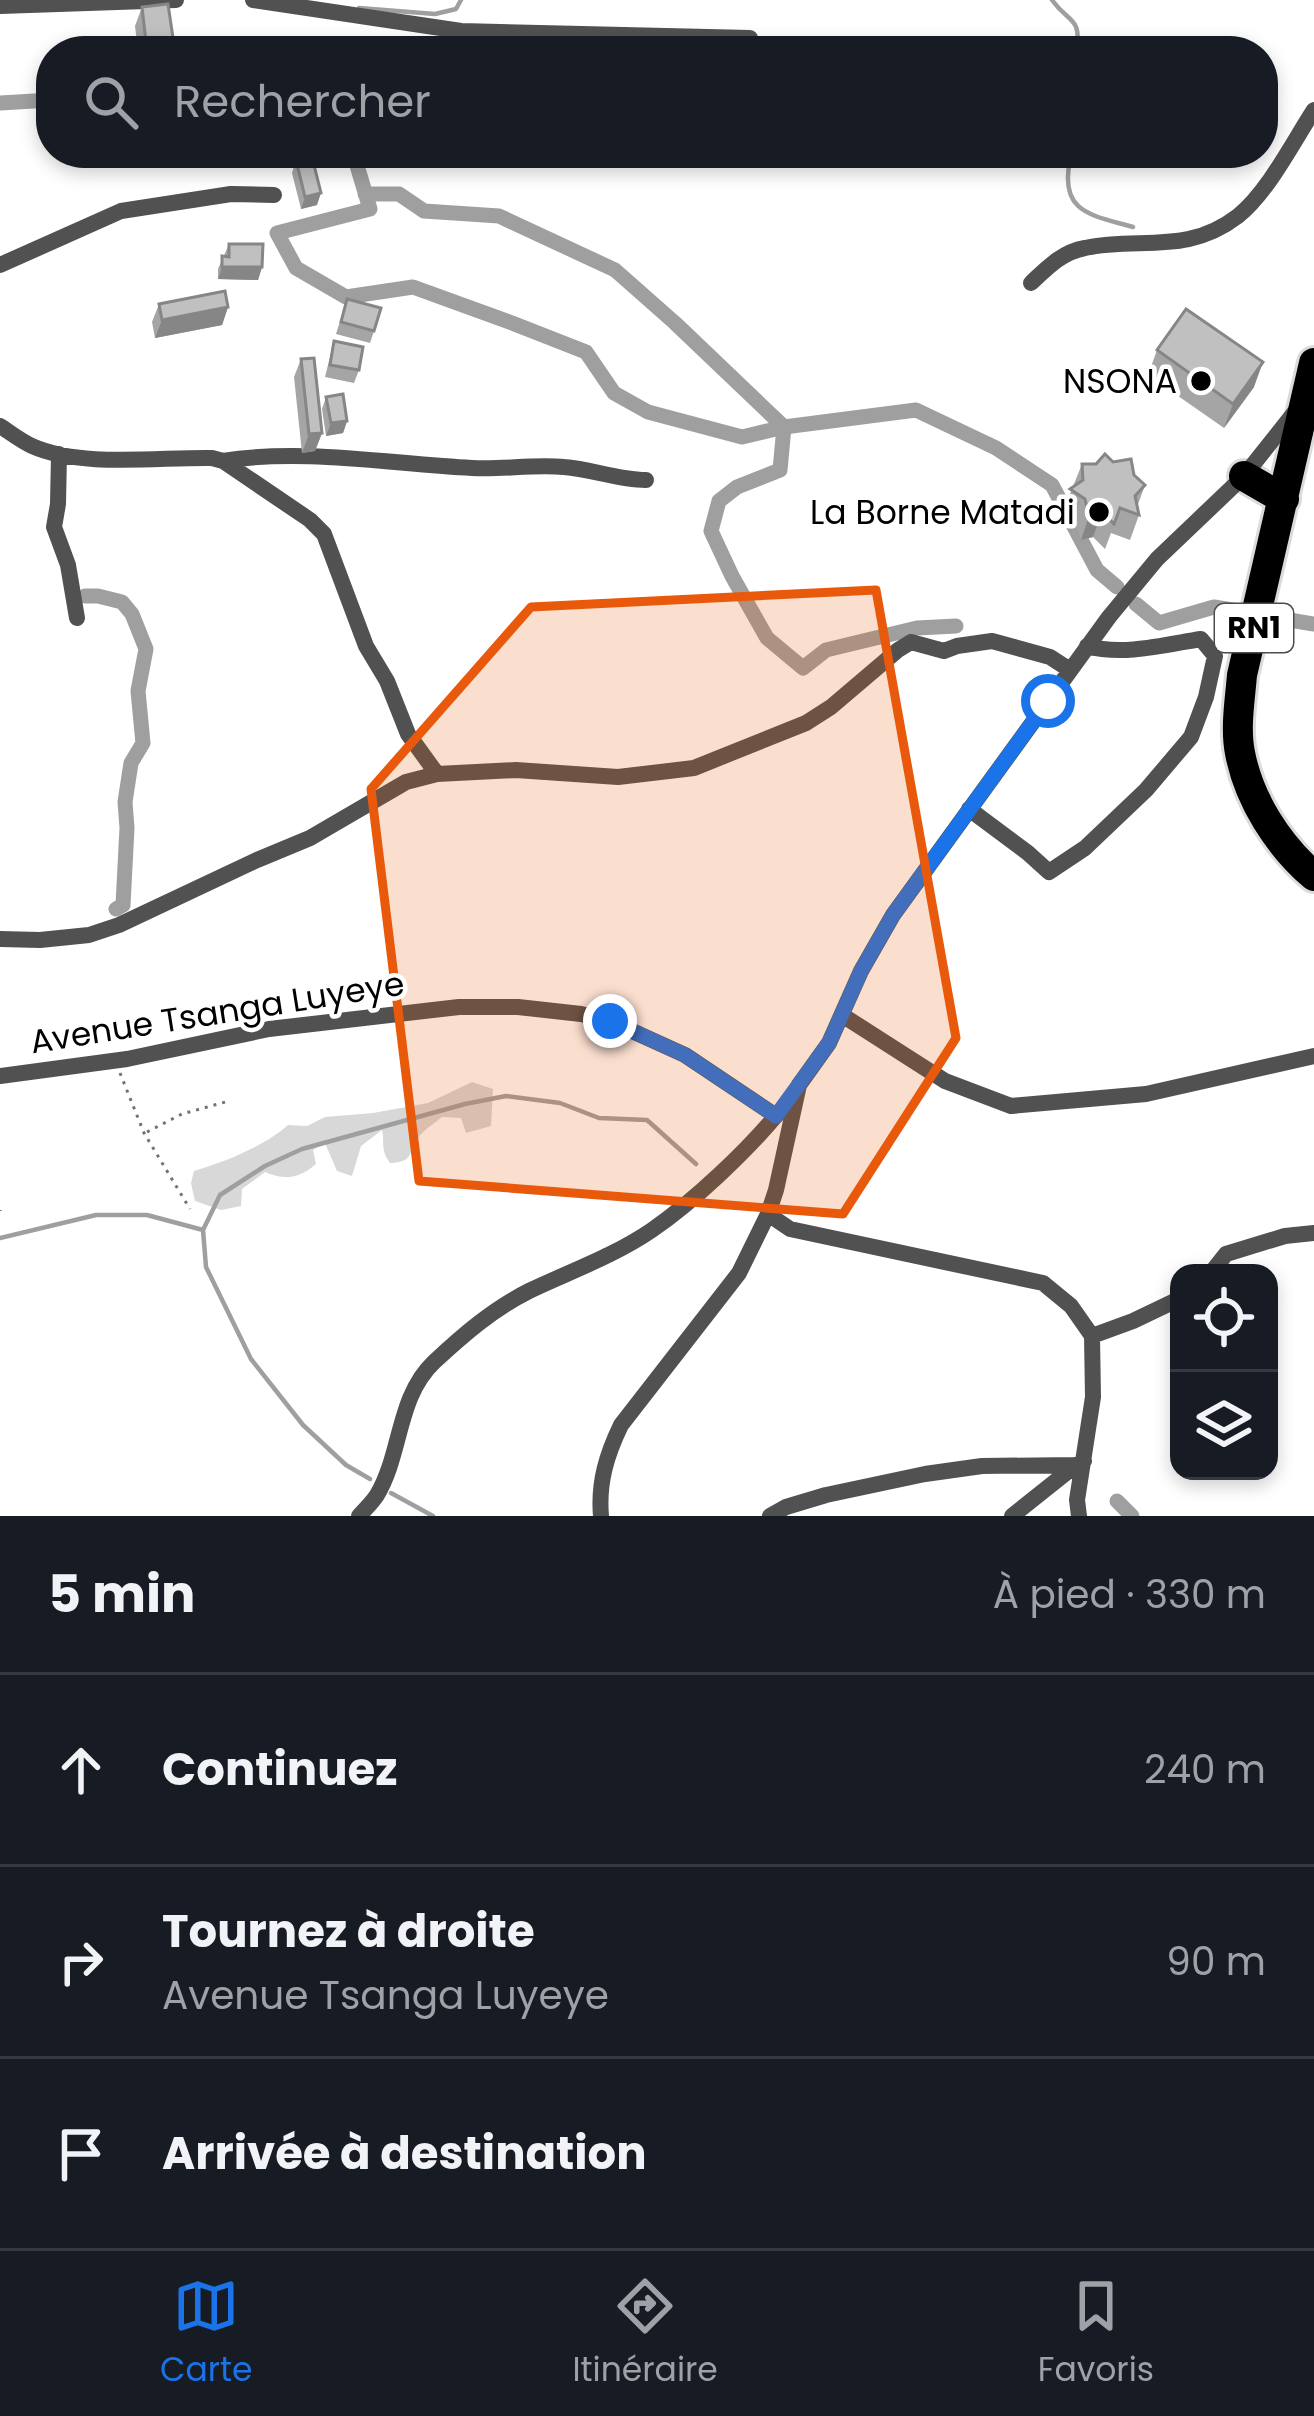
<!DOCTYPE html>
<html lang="fr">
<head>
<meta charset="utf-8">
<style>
  body { margin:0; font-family:Poppins,sans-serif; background:#20242c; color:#f1f3f6 }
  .controls { position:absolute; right:36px; bottom:36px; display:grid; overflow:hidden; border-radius:24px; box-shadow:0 6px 18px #0003 }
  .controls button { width:108px; height:108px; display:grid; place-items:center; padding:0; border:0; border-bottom:3px solid #363941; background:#171b24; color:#f1f3f6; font:60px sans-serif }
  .stop { position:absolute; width:36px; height:36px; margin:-27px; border:9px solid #1a73e8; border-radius:50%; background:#fff }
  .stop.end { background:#1a73e8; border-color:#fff; box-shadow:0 3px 12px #0008 }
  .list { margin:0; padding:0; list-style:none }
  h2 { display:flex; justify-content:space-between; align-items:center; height:156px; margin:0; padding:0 48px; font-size:51px }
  h2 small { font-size:39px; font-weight:400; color:#9ea1a6 }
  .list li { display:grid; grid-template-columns:78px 1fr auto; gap:36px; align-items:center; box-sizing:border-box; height:192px; padding:0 48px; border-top:3px solid #363941 }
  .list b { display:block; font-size:45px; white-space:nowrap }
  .list p { margin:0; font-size:39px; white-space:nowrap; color:#9ea1a6 }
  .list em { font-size:39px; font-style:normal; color:#9ea1a6 }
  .icon { flex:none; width:66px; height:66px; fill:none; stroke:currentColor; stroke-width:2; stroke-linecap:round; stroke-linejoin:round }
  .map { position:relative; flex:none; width:1314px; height:1516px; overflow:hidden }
  .search { position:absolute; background:#171b24; box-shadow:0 6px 18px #0003; left:36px; right:36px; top:36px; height:132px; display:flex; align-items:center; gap:30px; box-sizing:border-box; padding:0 42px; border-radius:48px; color:#9ea1a6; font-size:45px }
  .sheet { height:732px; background:#171b24 }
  nav { display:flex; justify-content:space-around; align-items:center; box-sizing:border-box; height:168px; border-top:3px solid #363941; background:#171b24; font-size:33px; color:#9ea1a6 }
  nav a { display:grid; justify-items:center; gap:6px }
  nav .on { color:#1a73e8 }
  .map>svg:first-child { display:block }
  .green { fill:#d8d8d8 }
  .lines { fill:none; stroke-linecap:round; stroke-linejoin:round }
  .stream { stroke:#9f9f9f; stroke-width:4.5 }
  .canal { stroke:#9f9f9f; stroke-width:15 }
  .highway-casing { stroke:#dbdbdb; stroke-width:36 }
  .path { stroke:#737373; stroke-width:3; stroke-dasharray:3 6; stroke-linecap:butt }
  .street { stroke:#515151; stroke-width:16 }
  .highway { stroke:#000; stroke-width:30 }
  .wall { fill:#a5a5a5 }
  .shaded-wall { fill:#868686 }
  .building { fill:#c0c0c0; stroke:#868686; stroke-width:3 }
  .route { stroke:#1a73e8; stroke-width:15 }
  .marked { fill:#e8590c; fill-opacity:0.2; stroke:#e8590c; stroke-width:9; stroke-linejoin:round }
  .poi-dot { fill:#000; stroke:#fff; stroke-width:4.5 }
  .labels { text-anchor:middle; stroke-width:9; stroke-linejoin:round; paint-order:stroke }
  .shield { fill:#fff; stroke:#4c4c4c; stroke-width:3 }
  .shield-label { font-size:30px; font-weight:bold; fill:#000 }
  .poi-label { font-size:33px; fill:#000; stroke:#fff; text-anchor:end }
  .street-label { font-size:33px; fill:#000; stroke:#fff }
</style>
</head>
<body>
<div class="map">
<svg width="1314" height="1516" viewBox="0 0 1314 1516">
  <rect width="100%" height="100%" fill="#fff"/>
  <path class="green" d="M472 1082 493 1089 491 1126 466 1133 461 1118 442 1117C435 1123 423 1130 418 1138 407 1153 415 1162 390 1163 380 1148 385 1145 382 1130L361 1146 352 1176 337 1171 325 1143 313 1150 316 1164C300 1178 285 1181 265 1172L242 1189 241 1206 221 1210 195 1201 191 1183 194 1171C224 1162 265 1146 288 1125L307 1126 325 1117 373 1113 428 1103Z"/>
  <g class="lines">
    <path class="stream" d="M1052 0C1069 24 1081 15 1077 51
      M359 8 435 14 456 9 461 0
      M1080 153 1070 160C1059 213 1091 215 1133 227
      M203 1230 206 1267 251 1359 303 1425 346 1465 370 1479
      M0 1238 96 1215H147L203 1230 220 1195 265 1166 302 1149 465 1104 506 1096 560 1103 599 1118 647 1120 696 1164
      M391 1493 433 1516"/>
    <path class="canal" d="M0 103 51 100
      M351 153 356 162 370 209 277 233 296 268 346 297 413 287 512 323 586 352 614 393 648 412 742 437 784 427 916 410 996 448 1052 485 1097 570 1117 587
      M365 194H399L424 211 499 216 615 270 675 323 784 427 780 470 737 487 719 501 711 531 732 576 767 638 803 668 826 650 917 628 956 626
      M85 596H98L122 602 132 614 146 649 138 691 143 743 131 763 125 802 127 828 123 905 116 909
      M1136 604 1159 623 1214 607 1244 612
      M1271 617 1314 624
      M1117 1501 1132 1516"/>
    <defs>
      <path id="highway" d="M1314 363 1242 675C1240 700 1235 728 1240 753 1249 800 1278 845 1314 876
        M1244 476 1284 499"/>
    </defs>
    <use href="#highway" class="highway-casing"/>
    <path class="path" d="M120 1073 144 1133 190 1209
      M147 1132 182 1114 229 1101
      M0 1210V1211"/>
    <path class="street" d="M253 0 461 31 750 38
      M0 6 176 0
      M0 265 121 211 231 194 274 195
      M1031 283C1047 268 1062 252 1085 248 1139 236 1186 256 1238 216 1268 192 1293 142 1314 110
      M0 426C11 433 21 441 32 446 81 468 158 457 212 458L223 461 310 520 324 534 366 646 387 681 408 734 437 774
      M59 454 58 504 54 527 68 565 77 618
      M223 461C301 448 391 464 472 468 502 470 533 464 564 467 592 469 617 480 646 480
      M969 809 1028 853 1049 872 1085 848 1146 790 1191 737 1206 697 1215 656 1201 639C1164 645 1123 656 1087 646
      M0 939 40 940 89 935 119 925 257 860 310 838 406 782 437 774 516 770 618 777 694 768 806 723 831 707 898 650 911 642 944 651 957 646 992 641 1050 657 1070 670
      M842 1015 945 1081 1011 1106 1146 1094 1314 1056
      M0 1076 127 1059 269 1029 459 1007H518L581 1014 610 1021 685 1055 776 1116
      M768 1214 790 1229 1043 1283 1071 1306 1092 1336 1093 1397 1077 1500 1079 1516
      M1211 1273 1226 1254 1285 1236 1314 1233
      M1092 1336 1133 1321 1179 1299
      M359 1516C365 1509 372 1503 377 1495 402 1453 397 1397 434 1362 463 1335 493 1309 529 1291 571 1271 614 1256 652 1230 694 1201 747 1151 780 1111
      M601 1516C598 1482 607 1454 621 1425L739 1273 768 1214 776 1190 799 1085 829 1043 861 971 893 915 1109 617 1157 559 1244 476 1298 408
      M770 1516 786 1507 826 1495 925 1474 982 1466 1076 1465 1084 1461
      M1012 1516 1076 1465"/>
    <use href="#highway" class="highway"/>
  </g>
  <path class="wall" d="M142 7 173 38 168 51H138L135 26Z
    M296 160 317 205 301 209 292 173Z
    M229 244 262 267 258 280 218 279V269Z
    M347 299 374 331 370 343 336 334Z
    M159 304 228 307 222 325 155 338 152 322Z
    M334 341 359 370 354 383 325 377Z
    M1157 350 1254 387 1224 428 1148 375Z
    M301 359 322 433 315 451 302 453 294 377Z
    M326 397 347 421 343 433 326 436 322 409Z
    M1113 462 1145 485 1137 507 1139 515 1130 540 1111 533 1105 549 1093 537 1081 540 1076 524 1062 514 1082 464Z"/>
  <path class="shaded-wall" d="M173 38 168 51H142L146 42Z
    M321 193 317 205 301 209 305 197Z
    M222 267H262L258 280 218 279Z
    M228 307 222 325 155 338 162 320Z
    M1263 362 1254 387 1224 428 1233 404Z
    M347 421 343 433 326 436 331 423Z
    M322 433 315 451 302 453 309 434Z
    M1102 512 1093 537 1081 540 1089 516Z"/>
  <path class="building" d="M168 4 173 38 146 42 142 7Z
    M312 157 321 193 305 197 296 160Z
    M229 244H263L262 267H222V256L229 257Z
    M225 291 228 307 162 320 159 304Z
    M347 299 381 308 374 331 341 322Z
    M1186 309 1263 362 1233 404 1157 350Z
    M334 341 363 347 359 370 330 365Z
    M314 358 322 433 309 434 301 359Z
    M343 394 347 421 331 423 326 397Z
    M1105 454 1113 462 1131 459 1134 475 1145 485 1135 496 1139 515 1120 508 1114 524 1102 512 1089 516 1085 499 1070 489 1083 480 1082 464H1096Z"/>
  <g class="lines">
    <path class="route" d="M610 1021 685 1055 776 1116 829 1043 861 971 893 915 1048 701"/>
  </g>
  <path class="marked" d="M876 590 956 1038 843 1214 419 1181 371 789 531 607Z"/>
  <g class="poi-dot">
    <circle cx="1201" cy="381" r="12"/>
    <circle cx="1099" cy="512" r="12"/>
  </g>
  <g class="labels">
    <rect class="shield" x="1215" y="604" width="78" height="48" rx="9"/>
    <g class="shield-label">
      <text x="1254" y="638">RN1</text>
    </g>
    <g class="poi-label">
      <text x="1177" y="393">NSONA</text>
      <text x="1075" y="524">La Borne Matadi</text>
    </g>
    <g class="street-label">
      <text transform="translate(217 1012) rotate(-9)" y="12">Avenue Tsanga Luyeye</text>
    </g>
  </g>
</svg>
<div class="controls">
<button><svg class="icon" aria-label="locate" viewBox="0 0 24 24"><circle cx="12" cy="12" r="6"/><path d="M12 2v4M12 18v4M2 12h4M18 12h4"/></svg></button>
<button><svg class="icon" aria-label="layers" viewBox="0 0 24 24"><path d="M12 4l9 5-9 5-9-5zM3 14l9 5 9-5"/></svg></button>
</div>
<div class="stop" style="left:1048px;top:701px"></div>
<div class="stop end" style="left:610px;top:1021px"></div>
<div class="search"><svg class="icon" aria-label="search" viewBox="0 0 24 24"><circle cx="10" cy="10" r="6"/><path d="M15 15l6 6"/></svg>Rechercher</div>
</div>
<section class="sheet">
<h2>5 min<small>À pied · 330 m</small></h2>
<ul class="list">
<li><svg class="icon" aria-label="ahead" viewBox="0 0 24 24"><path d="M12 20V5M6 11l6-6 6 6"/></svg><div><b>Continuez</b></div><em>240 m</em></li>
<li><svg class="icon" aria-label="right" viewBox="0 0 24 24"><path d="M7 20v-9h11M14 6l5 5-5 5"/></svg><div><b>Tournez à droite</b><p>Avenue Tsanga Luyeye</p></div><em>90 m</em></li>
<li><svg class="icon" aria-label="arrive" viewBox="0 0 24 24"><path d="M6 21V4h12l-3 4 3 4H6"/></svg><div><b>Arrivée à destination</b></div></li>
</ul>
</section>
<nav>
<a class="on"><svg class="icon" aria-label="map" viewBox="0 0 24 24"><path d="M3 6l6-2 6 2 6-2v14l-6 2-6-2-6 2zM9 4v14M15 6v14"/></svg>Carte</a>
<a><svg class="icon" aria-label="directions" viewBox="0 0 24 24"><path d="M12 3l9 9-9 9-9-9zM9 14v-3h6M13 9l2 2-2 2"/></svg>Itinéraire</a>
<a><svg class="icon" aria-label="saved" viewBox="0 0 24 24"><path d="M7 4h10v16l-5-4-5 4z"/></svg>Favoris</a>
</nav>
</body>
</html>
